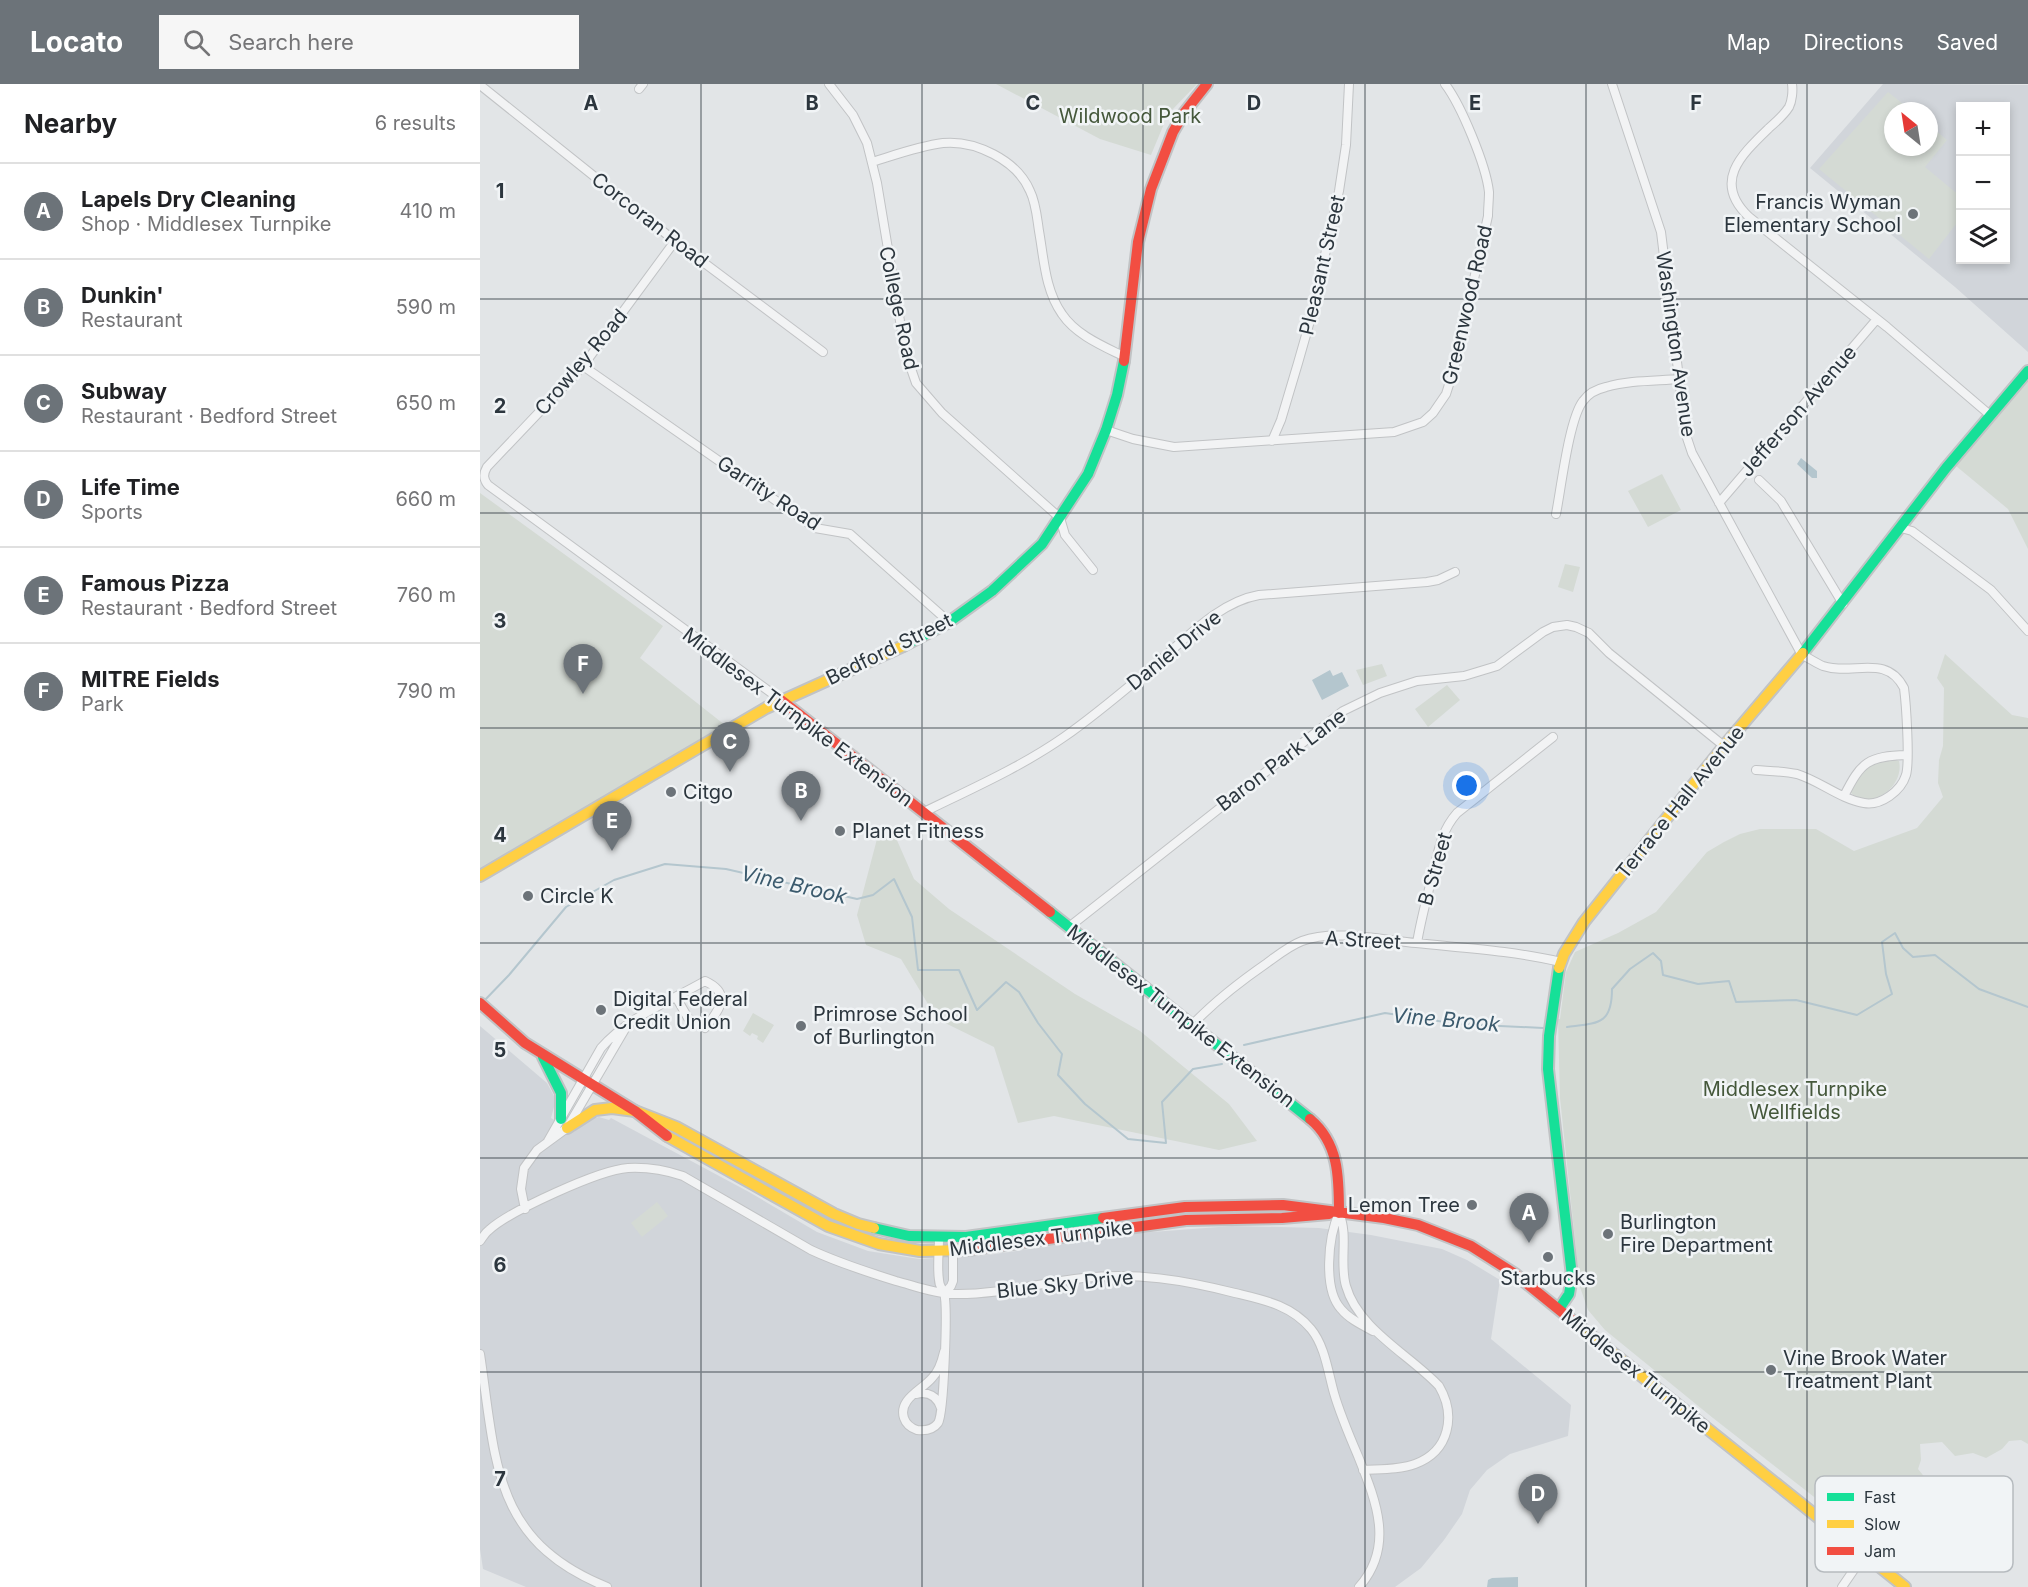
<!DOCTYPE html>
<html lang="en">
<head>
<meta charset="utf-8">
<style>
  body { margin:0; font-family:Inter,sans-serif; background:#f6f6f6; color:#202124 }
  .controls { position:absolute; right:18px; top:18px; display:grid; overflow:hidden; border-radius:0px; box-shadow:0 3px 9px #0003 }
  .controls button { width:54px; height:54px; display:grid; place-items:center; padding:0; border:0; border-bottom:2px solid #e0e0e0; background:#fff; color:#202124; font:30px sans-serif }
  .compass { position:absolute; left:1404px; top:18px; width:54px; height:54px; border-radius:50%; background:#fff; box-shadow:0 3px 9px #0003; rotate:330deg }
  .you { position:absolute; left:987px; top:702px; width:21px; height:21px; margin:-15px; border:4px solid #fff; border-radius:50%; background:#1a73e8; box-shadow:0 0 0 9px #1a73e833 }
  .badge { display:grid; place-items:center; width:39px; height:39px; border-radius:50%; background:#6c7379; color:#fff; font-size:20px; font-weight:700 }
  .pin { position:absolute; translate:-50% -50px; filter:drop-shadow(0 2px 3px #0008) }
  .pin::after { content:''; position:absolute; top:32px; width:21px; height:18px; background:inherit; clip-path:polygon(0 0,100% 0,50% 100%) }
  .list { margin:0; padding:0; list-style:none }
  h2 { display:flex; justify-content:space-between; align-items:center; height:78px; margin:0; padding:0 24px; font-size:26px }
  h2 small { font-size:20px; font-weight:400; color:#757577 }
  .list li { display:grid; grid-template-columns:39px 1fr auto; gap:18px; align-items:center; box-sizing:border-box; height:96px; padding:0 24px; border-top:2px solid #e0e0e0 }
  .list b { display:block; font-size:22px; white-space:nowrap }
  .list p { margin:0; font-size:20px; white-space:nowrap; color:#757577 }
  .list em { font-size:20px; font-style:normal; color:#757577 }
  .icon { flex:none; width:33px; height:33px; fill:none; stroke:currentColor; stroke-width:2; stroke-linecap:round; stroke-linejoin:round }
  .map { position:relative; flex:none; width:1548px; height:1503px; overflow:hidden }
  header { display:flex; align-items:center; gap:36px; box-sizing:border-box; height:84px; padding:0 30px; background:#6c7379; color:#fff }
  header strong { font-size:28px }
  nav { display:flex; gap:33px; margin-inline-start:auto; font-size:21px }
  .search { width:420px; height:54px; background:#f6f6f6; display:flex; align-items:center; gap:15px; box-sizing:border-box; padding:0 21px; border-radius:0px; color:#757577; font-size:22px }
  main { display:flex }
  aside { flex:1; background:#fff }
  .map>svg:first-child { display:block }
  .built { fill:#d1d5da; fill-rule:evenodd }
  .green { fill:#d4dad4 }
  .water { fill:#b4c6ce }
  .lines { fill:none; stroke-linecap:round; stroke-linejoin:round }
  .stream { stroke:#b4c6ce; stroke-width:2 }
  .street-casing { stroke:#c1c3c5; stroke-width:10 }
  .fast-casing { stroke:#c1c3c5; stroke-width:14 }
  .slow-casing { stroke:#c1c3c5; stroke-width:14 }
  .jam-casing { stroke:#c1c3c5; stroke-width:14 }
  .street { stroke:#f2f3f4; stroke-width:8 }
  .fast { stroke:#16e098; stroke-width:10 }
  .slow { stroke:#ffcf43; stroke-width:10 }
  .jam { stroke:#f24e42; stroke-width:10 }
  .grid { fill:none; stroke:#2c363e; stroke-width:1.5; stroke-opacity:0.55 }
  .poi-dot { fill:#6c7379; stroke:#f1f4f6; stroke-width:2 }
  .labels { text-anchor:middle; stroke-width:5; stroke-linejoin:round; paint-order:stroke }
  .park-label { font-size:20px; fill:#45583b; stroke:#f1f4f6 }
  .poi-label { font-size:20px; fill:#2c363e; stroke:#f1f4f6; text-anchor:start }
  .street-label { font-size:20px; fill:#2c363e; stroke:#f1f4f6 }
  .water-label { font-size:21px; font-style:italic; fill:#3b5a6d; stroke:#f1f4f6 }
  .key { fill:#f1f4f6; stroke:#b6bbbf; stroke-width:1.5 }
  .key-label { font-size:16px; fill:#2c363e }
  .grid-label { font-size:20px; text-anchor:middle; font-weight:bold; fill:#2c363e; stroke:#f1f4f6; stroke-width:5; stroke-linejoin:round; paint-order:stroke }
</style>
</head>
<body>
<header>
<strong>Locato</strong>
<div class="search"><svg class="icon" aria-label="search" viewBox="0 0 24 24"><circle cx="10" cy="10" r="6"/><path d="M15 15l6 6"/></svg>Search here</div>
<nav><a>Map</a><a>Directions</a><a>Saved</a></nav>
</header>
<main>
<aside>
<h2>Nearby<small>6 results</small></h2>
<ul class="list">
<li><span class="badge">A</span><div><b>Lapels Dry Cleaning</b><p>Shop · Middlesex Turnpike</p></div><em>410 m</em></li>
<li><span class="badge">B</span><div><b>Dunkin'</b><p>Restaurant</p></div><em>590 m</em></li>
<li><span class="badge">C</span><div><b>Subway</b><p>Restaurant · Bedford Street</p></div><em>650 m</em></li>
<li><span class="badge">D</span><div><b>Life Time</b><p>Sports</p></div><em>660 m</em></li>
<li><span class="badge">E</span><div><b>Famous Pizza</b><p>Restaurant · Bedford Street</p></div><em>760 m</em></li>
<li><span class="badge">F</span><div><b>MITRE Fields</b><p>Park</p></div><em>790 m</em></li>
</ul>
</aside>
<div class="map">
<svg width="1548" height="1503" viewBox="0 0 1548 1503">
  <rect width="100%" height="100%" fill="#e2e5e7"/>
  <path class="built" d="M1403 0 1548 1V268L1475 203 1330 84ZM1480 22H1526V176H1480ZM1413 27H1449V63H1413Z
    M0 942 67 999 74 1012V1023L71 1034 94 1048 102 1039 110 1035 119 1033 129 1036 131 1034 269 1108 337 1148 388 1167 439 1175 508 1171 659 1149 752 1142 839 1144 891 1151 962 1165 987 1176 1020 1196 1011 1255 1091 1321 1088 1352 1030 1370 1007 1386 990 1406 982 1430 964 1456 941 1484 915 1503H46L3 1485 0 1465Z"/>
  <path class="green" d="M516 0H717L692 26 686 35 671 71 620 55Z
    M1408 8 1432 27H1413V63H1449V41L1467 56 1445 83 1480 112V135L1449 175 1339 85Z
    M1548 296V465L1528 425 1476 382Z
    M1182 390 1201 426 1168 443 1148 407Z
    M0 409 183 542 160 574 250 645 0 792Z
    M1085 480 1100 483 1093 508 1078 503Z
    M1465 570 1532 631 1548 634V1360L1541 1356 1529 1357 1522 1365 1506 1374 1493 1369 1475 1372 1462 1358 1440 1360 1441 1376 1438 1385 1451 1401 1452 1413 1446 1426 1452 1448 1451 1450 1444 1451 1421 1443 1408 1452 1407 1456C1400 1460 1390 1455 1385 1449L1384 1452 1233 1334 1125 1246 1108 1226 1100 1203 1080 1014 1078 935H1080L1086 888 1095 868 1138 849 1176 828 1227 768 1244 758 1260 750 1280 745H1336L1374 767 1437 744 1463 713 1458 699 1459 676 1463 662 1464 604 1457 594Z
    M902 580 907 592 883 601 876 586Z
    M967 601 980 616 948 643 935 625Z
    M1402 674 1419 677C1425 703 1390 728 1370 708L1380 687Z
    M416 754 434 795 469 825 595 910 660 947 749 1020 777 1057 739 1066 574 1032 538 1039 514 963 457 935 421 875 386 861 377 831 397 755Z
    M273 929 294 941 283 959 277 955 278 952 272 949 270 952 263 947Z
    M177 1118 188 1132 162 1153 151 1139Z"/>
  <path class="water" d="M1321 374 1337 387V394H1332L1317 380Z
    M850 586 853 592 862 588 869 602 842 616 832 596Z
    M1038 1493V1503H1007L1008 1496 1012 1494Z"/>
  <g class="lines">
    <path class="stream" d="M3 918 29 891 86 823 134 796 185 780 246 785 377 815 393 811 414 795 432 833 438 886H479L497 926 526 898 539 908 558 939 582 970 578 991 605 1020 648 1055 686 1059 682 1018 713 985 742 980
      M1087 943C1118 939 1132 941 1132 905L1150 885 1173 869 1181 877 1183 891 1218 900 1249 897 1256 918 1316 916 1377 931 1412 910 1406 890 1402 858 1415 849 1423 864 1433 873 1455 871 1499 905 1548 923
      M764 961 905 929 978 940 1063 944"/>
    <defs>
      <path id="street" d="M349 0 373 31 387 59 397 99 420 237 427 273 436 299 462 329 580 434 585 451 613 486
        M1132 0 1181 148 1206 351 1212 369 1322 571C1329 574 1336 579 1343 582 1373 592 1406 569 1424 604 1426 619 1430 677 1426 691 1421 707 1401 722 1384 719 1360 715 1340 697 1317 690 1303 687 1289 687 1276 686
        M1312 0C1313 7 1312 17 1309 23 1304 31 1296 38 1289 44 1261 71 1232 98 1269 133L1407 243 1510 331
        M0 1 195 157 343 268
        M159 5 163 0
        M392 78C415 71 439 62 463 59 495 56 537 76 550 107 556 119 557 134 559 147 564 175 565 206 582 230 596 251 623 262 645 273
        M195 157 103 282 7 383C3 390 3 395 8 401L301 616
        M103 282 335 444 370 450 469 538
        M626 346 653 355 694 363 914 348 943 338 953 329 966 310 974 285 1008 132C1008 124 1009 116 1009 108 1006 81 981 21 965 0
        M792 357 801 336 818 279 832 230 859 107 866 61 869 0
        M1279 396 1301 417 1363 520
        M1239 419 1397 235
        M1076 430C1081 405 1089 335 1103 317 1108 310 1117 305 1126 303 1150 296 1175 297 1200 295
        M1421 444 1432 447 1511 506 1548 547
        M1364 712C1381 678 1388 672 1427 671
        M444 728C491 705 541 683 584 653 617 630 647 604 677 579 707 554 739 518 779 511L947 498 958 496 975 488
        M589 843 863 627 900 609 937 597 984 592 1017 582 1063 548 1073 543 1087 541 1096 543 1109 549 1129 569 1244 662
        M937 859C941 834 948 810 954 785 959 764 962 746 977 729L1073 653
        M713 940C735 917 761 897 787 879 798 871 809 862 822 857 853 845 903 856 936 859 984 864 1034 867 1081 878
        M68 1057 121 964C148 933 190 917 225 897 253 910 239 926 225 944L208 934 196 913
        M45 1125 41 1105 44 1084 57 1066 87 1044 145 945
        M859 1129C869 1152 859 1178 866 1202 878 1245 930 1271 959 1302 976 1331 970 1367 935 1380 919 1386 900 1385 883 1386
        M859 1129C848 1153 843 1205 861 1225 869 1235 882 1241 893 1247
        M459 1154C459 1168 457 1183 459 1196 459 1202 462 1204 464 1209 468 1220 464 1330 458 1339 453 1346 446 1347 437 1346 431 1344 426 1340 424 1334 418 1315 442 1306 452 1294 459 1287 462 1277 464 1268
        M0 1157C3 1153 5 1149 9 1146 30 1127 119 1086 148 1084 167 1083 185 1086 203 1092L331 1166C359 1179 387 1188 416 1197 435 1202 453 1209 473 1210 517 1211 560 1199 603 1194 656 1188 704 1196 755 1209 784 1216 811 1221 831 1245 845 1262 848 1288 854 1309 860 1330 869 1351 878 1372 896 1417 915 1462 879 1503
        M464 1210 471 1202 473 1197V1163
        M0 1270C16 1376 12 1457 127 1503
        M436 1310C448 1307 457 1312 461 1324
        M1362 1503 1384 1471"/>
      <path id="fast" d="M423 562 469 538 512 507 562 460 608 390 626 346 637 311 644 277
        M1323 569 1466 384 1548 287
        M570 828 830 1035
        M63 973 81 1009V1035
        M394 1144 429 1152 486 1153 623 1134
        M1079 1225 1089 1210 1092 1192 1068 985 1069 952 1079 884"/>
      <path id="slow" d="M0 792 286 624 423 562
        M1079 884 1084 870 1104 838 1244 662 1323 569
        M87 1044 115 1026 132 1024 155 1027 196 1043 354 1130 378 1140 394 1144
        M187 1052 348 1142 399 1160 440 1167 488 1166
        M1093 1237 1425 1503"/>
      <path id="jam" d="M644 277 658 158 671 105 693 48 704 29 727 0
        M301 616 570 828
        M0 919 45 959 155 1027 187 1052
        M830 1035C859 1059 859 1094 859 1129
        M623 1134 705 1123 803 1121 904 1134 938 1141 991 1162 1035 1190 1093 1237
        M488 1166 706 1136 802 1134 849 1130"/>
    </defs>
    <use href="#street" class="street-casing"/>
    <use href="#fast" class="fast-casing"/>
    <use href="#slow" class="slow-casing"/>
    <use href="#jam" class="jam-casing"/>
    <use href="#street" class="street"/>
    <use href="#fast" class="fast"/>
    <use href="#slow" class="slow"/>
    <use href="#jam" class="jam"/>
  </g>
  <path class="grid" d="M221 0V1503M442 0V1503M663 0V1503M885 0V1503M1106 0V1503M1327 0V1503M0 215H1548M0 429H1548M0 644H1548M0 859H1548M0 1074H1548M0 1288H1548"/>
  <g class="poi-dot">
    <circle cx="1433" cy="130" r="6"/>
    <circle cx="191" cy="708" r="6"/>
    <circle cx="360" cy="747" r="6"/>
    <circle cx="48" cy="812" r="6"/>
    <circle cx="121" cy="926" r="6"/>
    <circle cx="321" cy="942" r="6"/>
    <circle cx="992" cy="1121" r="6"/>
    <circle cx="1128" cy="1150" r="6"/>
    <circle cx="1068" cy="1173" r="6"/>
    <circle cx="1291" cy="1286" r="6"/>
  </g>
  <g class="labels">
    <g class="park-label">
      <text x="650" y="39">Wildwood Park</text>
      <text x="1315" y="1012">Middlesex Turnpike<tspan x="1315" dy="23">Wellfields</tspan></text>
    </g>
    <g class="poi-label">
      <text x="1421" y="125" text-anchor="end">Francis Wyman<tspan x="1421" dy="23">Elementary School</tspan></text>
      <text x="203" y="715">Citgo</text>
      <text x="372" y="754">Planet Fitness</text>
      <text x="60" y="819">Circle K</text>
      <text x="133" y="922">Digital Federal<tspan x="133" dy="23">Credit Union</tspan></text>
      <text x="333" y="937">Primrose School<tspan x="333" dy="23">of Burlington</tspan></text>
      <text x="980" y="1128" text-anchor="end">Lemon Tree</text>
      <text x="1140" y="1145">Burlington<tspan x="1140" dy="23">Fire Department</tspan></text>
      <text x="1068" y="1201" text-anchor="middle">Starbucks</text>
      <text x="1303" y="1281">Vine Brook Water<tspan x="1303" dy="23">Treatment Plant</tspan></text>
    </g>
    <g class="street-label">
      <text transform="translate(170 136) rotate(38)" y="7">Corcoran Road</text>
      <text transform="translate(842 181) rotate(-77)" y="7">Pleasant Street</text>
      <text transform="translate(987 221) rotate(-77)" y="7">Greenwood Road</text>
      <text transform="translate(419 224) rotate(78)" y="7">College Road</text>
      <text transform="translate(1196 260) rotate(82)" y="7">Washington Avenue</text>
      <text transform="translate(101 278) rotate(-50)" y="7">Crowley Road</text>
      <text transform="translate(1318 327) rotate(-49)" y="7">Jefferson Avenue</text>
      <text transform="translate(289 409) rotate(33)" y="7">Garrity Road</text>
      <text transform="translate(409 565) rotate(-26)" y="7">Bedford Street</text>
      <text transform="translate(694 566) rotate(-39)" y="7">Daniel Drive</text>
      <text transform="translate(318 633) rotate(37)" y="7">Middlesex Turnpike Extension</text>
      <text transform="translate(801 676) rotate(-37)" y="7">Baron Park Lane</text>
      <text transform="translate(1200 718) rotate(-51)" y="7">Terrace Hall Avenue</text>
      <text transform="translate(955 785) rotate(-74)" y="7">B Street</text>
      <text transform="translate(883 856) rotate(3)" y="7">A Street</text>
      <text transform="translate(701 932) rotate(38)" y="7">Middlesex Turnpike Extension</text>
      <text transform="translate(561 1154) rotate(-7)" y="7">Middlesex Turnpike</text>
      <text transform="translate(585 1200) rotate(-6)" y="7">Blue Sky Drive</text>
      <text transform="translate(1156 1287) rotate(39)" y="7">Middlesex Turnpike</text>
    </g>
    <g class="water-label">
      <text transform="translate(314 801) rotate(13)" y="7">Vine Brook</text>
      <text transform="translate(966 936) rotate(5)" y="7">Vine Brook</text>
    </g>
  </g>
  <rect x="1335" y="1392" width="198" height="96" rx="9" class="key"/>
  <rect x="1347" y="1409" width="27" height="8" fill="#16e098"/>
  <rect x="1347" y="1436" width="27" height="8" fill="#ffcf43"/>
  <rect x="1347" y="1463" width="27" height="8" fill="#f24e42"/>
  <g class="key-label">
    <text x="1384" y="1419">Fast</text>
    <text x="1384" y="1446">Slow</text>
    <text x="1384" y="1473">Jam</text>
  </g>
  <g class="grid-label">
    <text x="111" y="26">A</text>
    <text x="332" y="26">B</text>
    <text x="553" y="26">C</text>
    <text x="774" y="26">D</text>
    <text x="995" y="26">E</text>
    <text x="1216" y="26">F</text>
    <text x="20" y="114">1</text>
    <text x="20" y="329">2</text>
    <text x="20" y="544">3</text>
    <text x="20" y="758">4</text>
    <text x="20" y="973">5</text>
    <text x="20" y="1188">6</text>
    <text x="20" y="1402">7</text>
  </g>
</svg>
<div class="controls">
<button>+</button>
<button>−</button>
<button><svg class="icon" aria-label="layers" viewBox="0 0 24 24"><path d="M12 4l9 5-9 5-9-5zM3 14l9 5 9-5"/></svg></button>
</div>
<svg class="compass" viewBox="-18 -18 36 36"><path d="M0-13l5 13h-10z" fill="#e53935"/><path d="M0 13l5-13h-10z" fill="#757577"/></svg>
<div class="you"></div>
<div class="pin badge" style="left:1049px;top:1159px">A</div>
<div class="pin badge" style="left:321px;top:737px">B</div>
<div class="pin badge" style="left:250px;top:688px">C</div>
<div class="pin badge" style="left:1058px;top:1440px">D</div>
<div class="pin badge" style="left:132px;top:767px">E</div>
<div class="pin badge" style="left:103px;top:610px">F</div>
</div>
</main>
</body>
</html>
